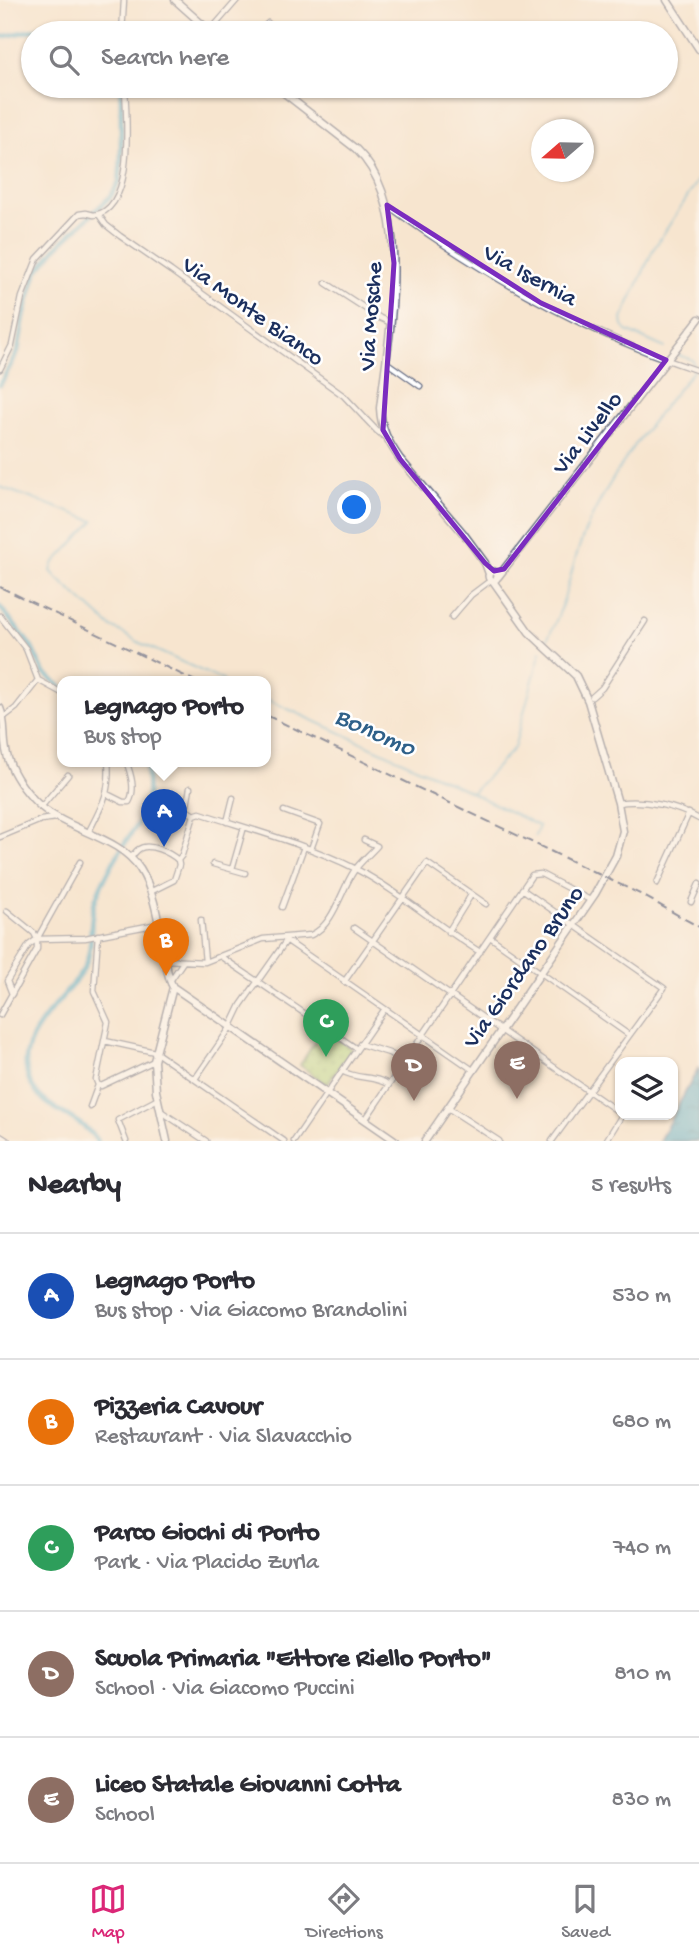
<!DOCTYPE html>
<html lang="en">
<head>
<meta charset="utf-8">
<style>
  body { margin:0; font-family:"Gochi Hand",sans-serif; background:#f2f2f3; color:#2b2b33 }
  .controls { position:absolute; right:21px; bottom:21px; display:grid; overflow:hidden; border-radius:14px; box-shadow:0 2px 5px #0004 }
  .controls button { width:63px; height:63px; display:grid; place-items:center; padding:0; border:0; border-bottom:2px solid #e1e1e2; background:#fff; color:#2b2b33; font:35px sans-serif }
  .compass { position:absolute; left:531px; top:119px; width:63px; height:63px; border-radius:50%; background:#fff; box-shadow:0 2px 5px #0004; rotate:250deg }
  .you { position:absolute; left:355px; top:508px; width:24px; height:24px; margin:-18px; border:5px solid #fff; border-radius:50%; background:#1a73e8; box-shadow:0 0 0 10px #1a73e833 }
  .badge { display:grid; place-items:center; width:46px; height:46px; border-radius:50%; background:#db2777; color:#fff; font-size:23px; font-weight:700 }
  .pin { position:absolute; translate:-50% -58px; filter:drop-shadow(0 2px 4px #0008) }
  .pin::after { content:''; position:absolute; top:37px; width:24px; height:21px; background:inherit; clip-path:polygon(0 0,100% 0,50% 100%) }
  .popup { position:absolute; left:57px; top:676px; width:214px; height:91px; box-sizing:border-box; display:grid; place-content:center; border-radius:14px; background:#fff; filter:drop-shadow(0 2px 5px #0005); font-size:23px; white-space:nowrap; color:#7c7c81 }
  .popup b { font-size:26px; color:#2b2b33 }
  .popup::after { content:''; position:absolute; left:50%; top:100%; margin-left:-14px; border:14px solid transparent; border-top-color:#fff }
  .list { margin:0; padding:0; list-style:none }
  h2 { display:flex; justify-content:space-between; align-items:center; height:91px; margin:0; padding:0 28px; font-size:30px }
  h2 small { font-size:23px; font-weight:400; color:#7c7c81 }
  .list li { display:grid; grid-template-columns:46px 1fr auto; gap:21px; align-items:center; box-sizing:border-box; height:126px; padding:0 28px; border-top:2px solid #e1e1e2 }
  .list b { display:block; font-size:26px; white-space:nowrap }
  .list p { margin:0; font-size:23px; white-space:nowrap; color:#7c7c81 }
  .list em { font-size:23px; font-style:normal; color:#7c7c81 }
  .icon { flex:none; width:38px; height:38px; fill:none; stroke:currentColor; stroke-width:2; stroke-linecap:round; stroke-linejoin:round }
  .map { position:relative; flex:none; width:699px; height:1141px; overflow:hidden }
  .search { position:absolute; background:#fff; box-shadow:0 2px 5px #0004; left:21px; right:21px; top:21px; height:77px; display:flex; align-items:center; gap:18px; box-sizing:border-box; padding:0 24px; border-radius:38px; color:#7c7c81; font-size:26px }
  .sheet { height:721px; background:#fff }
  nav { display:flex; justify-content:space-around; align-items:center; box-sizing:border-box; height:98px; border-top:2px solid #e1e1e2; background:#fff; font-size:19px; color:#7c7c81 }
  nav a { display:grid; justify-items:center; gap:4px }
  nav .on { color:#db2777 }
  .map>svg:first-child { display:block }
  .park { fill:url(#park-dots); stroke:#668370; stroke-width:2 }
  .water { fill:url(#water-ripples); stroke:#336c94; stroke-width:2 }
  .lines { fill:none; stroke-linecap:round; stroke-linejoin:round }
  .stream { stroke:#4baaca; stroke-width:2 }
  .canal { stroke:#4baaca; stroke-width:5 }
  .street-casing { stroke:#686f86; stroke-width:7 }
  .secondary-casing { stroke:#686f86; stroke-width:9 }
  .street { stroke:#fff; stroke-width:4.5 }
  .secondary { stroke:#fff; stroke-width:6 }
  .rail { stroke:#1b2f5e; stroke-width:2; stroke-dasharray:10 5; stroke-linecap:butt }
  .marked { fill:none; stroke:#7b2cbf; stroke-width:5; stroke-linejoin:round }
  .labels { text-anchor:middle; stroke-width:5; stroke-linejoin:round; paint-order:stroke }
  .street-label { font-size:24px; fill:#1b2f5e; stroke:#fff }
  .water-label { font-size:26px; font-style:italic; fill:#2e6089; stroke:#fff }
</style>
</head>
<body>
<div class="map">
<svg width="699" height="1141" viewBox="0 0 699 1141">
  <defs>
    <pattern id="park-dots" width="8" height="8" patternUnits="userSpaceOnUse" patternTransform="scale(1.75)"><rect width="8" height="8" fill="#b1d781"/><path d="M2 2h.1M6 6h.1" fill="none" stroke="#98b972" stroke-width="1.8" stroke-linecap="round"/></pattern>
    <pattern id="water-ripples" width="26" height="14" patternUnits="userSpaceOnUse" patternTransform="scale(1.75)"><rect width="26" height="14" fill="#4baaca"/><path d="M2 4q2-2 4 0t4 0M15 11q2-2 4 0t4 0" fill="none" stroke="#3e8ba7"/></pattern>
  </defs>
  <rect width="100%" height="100%" fill="#fff"/>
  <filter id="ink" filterUnits="userSpaceOnUse"><feTurbulence type="fractalNoise" baseFrequency=".0143" numOctaves="2"/><feDisplacementMap in="SourceGraphic" scale="14" xChannelSelector="R" yChannelSelector="G"/><feConvolveMatrix kernelMatrix="1 2 1 2 8 2 1 2 1" color-interpolation-filters="sRGB"/></filter>
  <filter id="wash" filterUnits="userSpaceOnUse"><feTurbulence type="fractalNoise" baseFrequency=".00686" numOctaves="4" result="noise"/><feDisplacementMap in="SourceGraphic" scale="28" xChannelSelector="R" yChannelSelector="G"/><feGaussianBlur stdDeviation="1.57" result="paint"/><feColorMatrix in="noise" values="0 0 0 0 0 0 0 0 0 0 0 0 0 0 0 0 0 1.4 0 .05"/><feComposite in="paint" operator="in"/></filter>
  <g filter="url(#wash)">
    <rect width="100%" height="100%" fill="#f7e5cf"/>
    <path class="park" d="M323 1029 352 1049 327 1085 300 1065Z"/>
    <path class="water" d="M699 1067V1141H659Z"/>
    <g class="lines">
      <path class="stream" d="M665 348 627 331 623 326 622 319 653 250 699 179
        M0 487 94 521 53 564 51 571 57 578 110 626 140 643 224 681
        M547 639C566 607 570 568 584 534 610 473 652 420 694 370L693 360 678 355
        M266 699 471 792
        M535 836 539 826 472 793 514 748 541 651"/>
      <path class="canal" d="M0 37C31 32 65 17 94 33
        M0 385 18 351 24 316 36 273 58 246 111 196 119 182 121 161V86
        M0 607 31 646 44 673 62 687
        M97 1141C80 1114 44 1112 30 1082 10 1036 68 1000 85 966 95 944 87 920 96 898 103 880 113 862 123 846 132 832 142 820 146 804 149 790 147 775 146 761"/>
    </g>
  </g>
  <g filter="url(#ink)">
    <g class="lines">
      <defs>
        <path id="street" d="M210 31 237 0
          M122 33 124 0
          M257 33 268 23
          M387 205C481 274 589 335 699 371
          M99 215 106 225 120 236 171 271 344 396 377 431 386 438
          M326 283 380 318 389 322
          M386 362 420 386
          M0 369 12 345 22 297 37 259 79 214 86 213 94 215C136 209 126 116 125 86
          M0 616 26 649 38 680 16 708 4 717
          M452 617 471 595 491 580
          M38 680 62 693
          M592 697 602 688 645 621
          M190 788 186 810 194 815
          M107 794 123 802H129C136 790 131 774 126 761
          M618 803C644 799 677 806 699 819
          M41 807 68 775
          M284 811 320 824 311 849
          M227 822 233 798
          M88 833C102 806 111 792 108 761
          M0 837 41 820 56 818
          M131 858C132 856 137 850 139 849 149 842 170 853 178 860
          M213 864 245 873
          M232 869 244 827
          M657 883 689 813
          M522 889 664 988 552 1141
          M150 892 174 880 179 865 178 860 182 855 194 815 200 813C252 830 306 844 356 869 400 892 438 926 480 952
          M691 902 699 884
          M282 907 304 847
          M7 911 34 933 37 939
          M201 920 205 961
          M354 928 620 1113
          M448 932 471 895
          M490 937 629 1035
          M283 938 473 1070
          M38 939 85 938 158 924
          M220 956 357 1049
          M165 960 205 962 263 939 311 935C334 925 341 890 354 871 360 862 370 854 377 846L364 840
          M170 981 183 962
          M344 982 427 863 486 904
          M12 994 7 981 29 945 37 939 80 862
          M0 1015 37 949V940
          M105 1041 155 1052 284 1141
          M360 1044 389 1053 405 1062
          M342 1071C357 1080 375 1075 389 1085
          M195 1079 230 1028 241 1005 286 941
          M98 1085 101 1086 154 1061
          M90 1107 98 1085 96 1080 108 1022 94 991 98 935
          M448 1108 499 1141
          M162 1112 206 1141
          M365 1120 532 875 541 874 590 900
          M0 1136 8 1141
          M126 1141 118 1120 158 1099
          M294 1141 384 1010
          M606 1141 622 1115"/>
        <path id="secondary" d="M175 0 212 33
          M667 0 699 49
          M275 86 356 149C415 206 389 334 380 408 381 429 388 442 400 459L463 533 485 563 489 574
          M488.5 576a4.5 4.5 0 1 1 9 0a4.5 4.5 0 1 1-9 0Z
          M498 577 699 319
          M0 708C6 722 3 735 6 750 9 768 22 787 34 800 64 832 118 834 140 869 156 894 159 928 165 956 167 967 167 977 173 987L396 1141
          M167 1141 156 1091 154 1061 173 987
          M425 1141 595 894 616 856 623 831 618 803 588 701 576 676 529 632 493 581"/>
      </defs>
      <use href="#street" class="street-casing"/>
      <use href="#secondary" class="secondary-casing"/>
      <use href="#street" class="street"/>
      <use href="#secondary" class="secondary"/>
      <path class="rail" d="M0 587 195 681
        M266 715 642 895 699 927"/>
    </g>
  </g>
  <path d="M0 0H699V1141H0ZM387 205 541 303 666 360 504 569 494 571 485 563 400 459 383 430 394 263Z" fill="#f7e5cf" fill-opacity=".55" fill-rule="evenodd"/>
  <path class="marked" d="M387 205 541 303 666 360 504 569 494 571 485 563 400 459 383 430 394 263Z"/>
  <g class="labels">
    <g class="street-label">
      <text transform="translate(531 274) rotate(29)" y="8">Via Isernia</text>
      <text transform="translate(254 310) rotate(36)" y="8">Via Monte Bianco</text>
      <text transform="translate(369 316) rotate(-86)" y="8">Via Mosche</text>
      <text transform="translate(586 432) rotate(-52)" y="8">Via Livello</text>
      <text transform="translate(522 966) rotate(-55)" y="8">Via Giordano Bruno</text>
    </g>
    <g class="water-label">
      <text transform="translate(376 730) rotate(24)" y="9">Bonomo</text>
    </g>
  </g>
</svg>
<div class="controls">
<button><svg class="icon" aria-label="layers" viewBox="0 0 24 24"><path d="M12 4l9 5-9 5-9-5zM3 14l9 5 9-5"/></svg></button>
</div>
<svg class="compass" viewBox="-18 -18 36 36"><path d="M0-13l5 13h-10z" fill="#e53935"/><path d="M0 13l5-13h-10z" fill="#7c7c81"/></svg>
<div class="you"></div>
<div class="pin badge" style="left:164px;top:847px;background:#1a4fb4">A</div>
<div class="popup"><b>Legnago Porto</b>Bus stop</div>
<div class="pin badge" style="left:166px;top:976px;background:#e8710a">B</div>
<div class="pin badge" style="left:326px;top:1057px;background:#2e9e5b">C</div>
<div class="pin badge" style="left:414px;top:1101px;background:#8d6e63">D</div>
<div class="pin badge" style="left:517px;top:1099px;background:#8d6e63">E</div>
<div class="search"><svg class="icon" aria-label="search" viewBox="0 0 24 24"><circle cx="10" cy="10" r="6"/><path d="M15 15l6 6"/></svg>Search here</div>
</div>
<section class="sheet">
<h2>Nearby<small>5 results</small></h2>
<ul class="list">
<li><span class="badge" style="background:#1a4fb4">A</span><div><b>Legnago Porto</b><p>Bus stop · Via Giacomo Brandolini</p></div><em>530 m</em></li>
<li><span class="badge" style="background:#e8710a">B</span><div><b>Pizzeria Cavour</b><p>Restaurant · Via Slavacchio</p></div><em>680 m</em></li>
<li><span class="badge" style="background:#2e9e5b">C</span><div><b>Parco Giochi di Porto</b><p>Park · Via Placido Zurla</p></div><em>740 m</em></li>
<li><span class="badge" style="background:#8d6e63">D</span><div><b>Scuola Primaria &quot;Ettore Riello Porto&quot;</b><p>School · Via Giacomo Puccini</p></div><em>810 m</em></li>
<li><span class="badge" style="background:#8d6e63">E</span><div><b>Liceo Statale Giovanni Cotta</b><p>School</p></div><em>830 m</em></li>
</ul>
</section>
<nav>
<a class="on"><svg class="icon" aria-label="map" viewBox="0 0 24 24"><path d="M3 6l6-2 6 2 6-2v14l-6 2-6-2-6 2zM9 4v14M15 6v14"/></svg>Map</a>
<a><svg class="icon" aria-label="directions" viewBox="0 0 24 24"><path d="M12 3l9 9-9 9-9-9zM9 14v-3h6M13 9l2 2-2 2"/></svg>Directions</a>
<a><svg class="icon" aria-label="saved" viewBox="0 0 24 24"><path d="M7 4h10v16l-5-4-5 4z"/></svg>Saved</a>
</nav>
</body>
</html>
